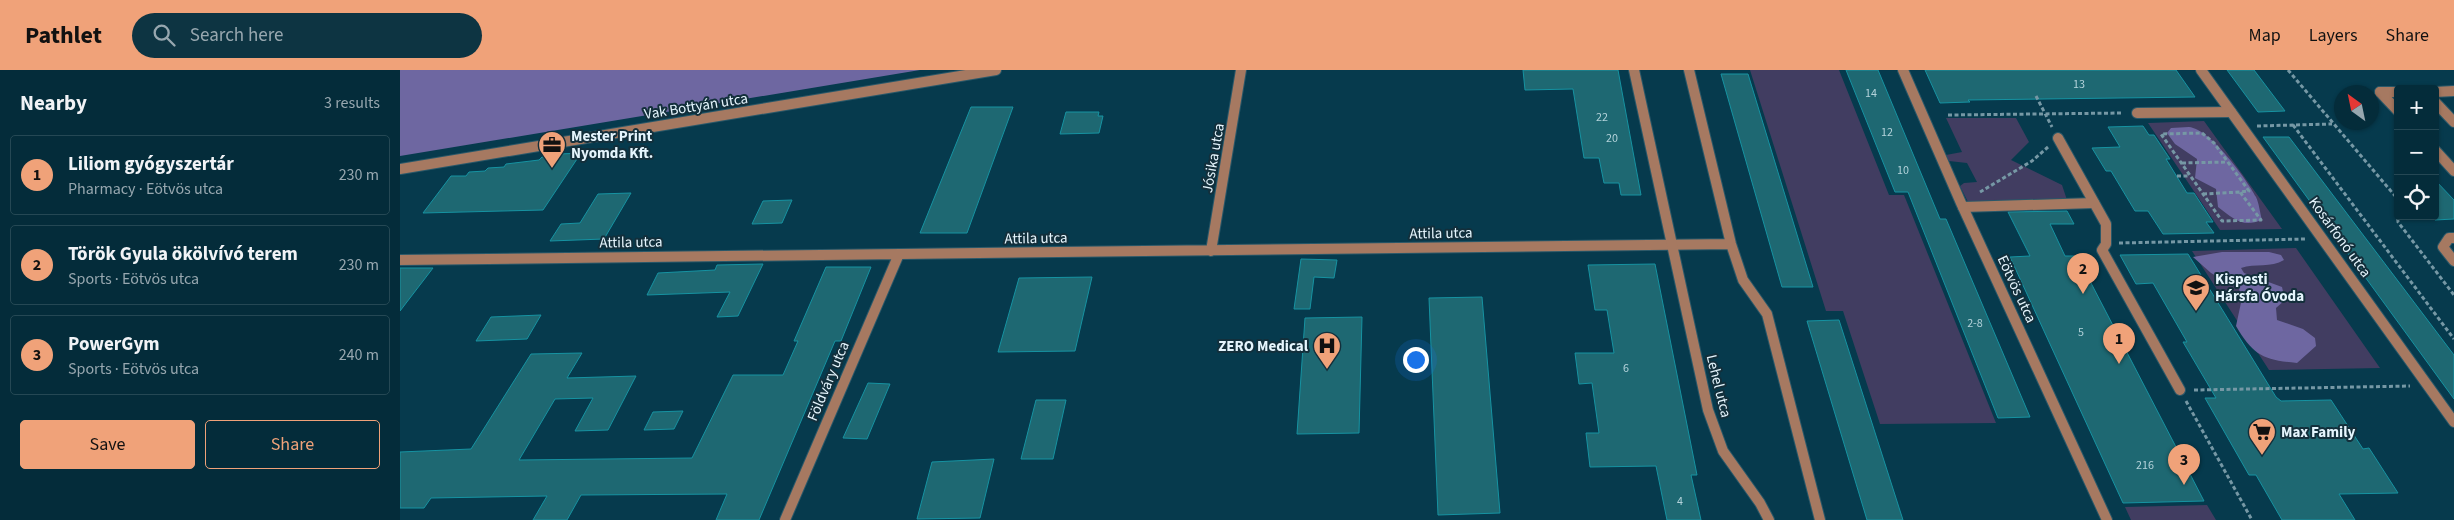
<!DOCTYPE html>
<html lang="en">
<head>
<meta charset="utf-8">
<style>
  body { margin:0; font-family:"Source Sans 3",sans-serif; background:#0d3442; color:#f1f3f6 }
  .controls { position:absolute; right:15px; top:15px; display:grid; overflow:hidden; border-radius:5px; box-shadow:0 1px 4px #0004 }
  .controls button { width:45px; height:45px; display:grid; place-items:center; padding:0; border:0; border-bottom:1px solid #254854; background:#042c3a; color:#f1f3f6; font:25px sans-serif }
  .compass { position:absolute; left:1934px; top:15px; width:45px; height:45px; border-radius:50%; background:#042c3a; box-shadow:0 1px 4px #0004; rotate:327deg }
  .you { position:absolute; left:1015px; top:289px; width:18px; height:18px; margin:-12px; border:4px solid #fff; border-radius:50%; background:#1a73e8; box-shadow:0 0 0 8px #1a73e833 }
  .badge { display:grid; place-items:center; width:32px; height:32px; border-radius:50%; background:#f0a279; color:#111; font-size:16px; font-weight:700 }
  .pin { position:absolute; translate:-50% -41px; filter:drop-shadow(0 1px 2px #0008) }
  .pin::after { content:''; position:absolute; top:26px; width:18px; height:15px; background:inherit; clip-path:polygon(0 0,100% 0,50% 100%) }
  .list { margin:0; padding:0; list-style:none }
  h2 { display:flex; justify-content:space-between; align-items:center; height:65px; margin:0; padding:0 20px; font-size:21px }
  h2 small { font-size:16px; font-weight:400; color:#97a7af }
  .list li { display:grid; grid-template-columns:32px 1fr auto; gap:15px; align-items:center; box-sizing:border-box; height:80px; margin:0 10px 10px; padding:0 10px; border:1px solid #254854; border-radius:5px }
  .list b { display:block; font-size:19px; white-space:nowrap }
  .list p { margin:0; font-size:16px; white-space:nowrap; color:#97a7af }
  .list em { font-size:16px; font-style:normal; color:#97a7af }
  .actions { display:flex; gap:10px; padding:15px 20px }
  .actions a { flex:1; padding:11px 0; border:1px solid #f0a279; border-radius:5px; text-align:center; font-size:18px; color:#f0a279 }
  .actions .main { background:#f0a279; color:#111 }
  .icon { flex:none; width:28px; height:28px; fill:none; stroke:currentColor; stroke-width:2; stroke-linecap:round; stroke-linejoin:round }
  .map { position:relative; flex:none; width:2054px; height:450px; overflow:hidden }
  header { display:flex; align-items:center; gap:30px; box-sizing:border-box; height:70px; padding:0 25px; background:#f0a279; color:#111 }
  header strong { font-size:24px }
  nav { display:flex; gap:28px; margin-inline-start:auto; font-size:18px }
  .search { width:350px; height:45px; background:#0d3442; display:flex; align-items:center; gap:12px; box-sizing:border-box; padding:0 18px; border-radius:28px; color:#97a7af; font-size:19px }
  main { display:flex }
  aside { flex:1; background:#042c3a }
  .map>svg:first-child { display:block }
  .green { fill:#413d61 }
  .forest { fill:#6e67a1 }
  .building { fill:#1e6872; stroke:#1693a2 }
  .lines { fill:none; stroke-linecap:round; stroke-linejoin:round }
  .service-casing { stroke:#2a5869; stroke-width:12 }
  .minor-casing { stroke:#2a5869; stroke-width:12 }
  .tertiary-casing { stroke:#2a5869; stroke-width:12 }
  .path { stroke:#7698a5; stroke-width:3; stroke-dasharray:4 2.5; stroke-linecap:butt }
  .service { stroke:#a67961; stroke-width:10 }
  .minor { stroke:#a67961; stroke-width:10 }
  .tertiary { stroke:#a67961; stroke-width:10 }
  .labels { text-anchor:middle; stroke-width:4; stroke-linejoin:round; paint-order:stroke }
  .number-label { font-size:12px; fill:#b3d2da }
  .street-label { font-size:15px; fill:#e5f5fd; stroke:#132f3b }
  .poi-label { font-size:15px; font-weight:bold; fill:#e5f5fd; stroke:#132f3b; text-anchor:start }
</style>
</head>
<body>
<header>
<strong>Pathlet</strong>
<div class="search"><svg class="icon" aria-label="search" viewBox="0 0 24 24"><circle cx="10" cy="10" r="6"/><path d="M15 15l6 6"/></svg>Search here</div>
<nav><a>Map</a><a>Layers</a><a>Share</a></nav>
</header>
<main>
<aside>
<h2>Nearby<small>3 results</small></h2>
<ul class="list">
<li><span class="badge">1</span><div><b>Liliom gyógyszertár</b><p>Pharmacy · Eötvös utca</p></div><em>230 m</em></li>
<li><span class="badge">2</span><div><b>Török Gyula ökölvívó terem</b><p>Sports · Eötvös utca</p></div><em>230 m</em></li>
<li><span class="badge">3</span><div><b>PowerGym</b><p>Sports · Eötvös utca</p></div><em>240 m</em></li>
</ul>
<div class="actions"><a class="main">Save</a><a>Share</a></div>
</aside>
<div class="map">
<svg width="2054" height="450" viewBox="0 0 2054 450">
  <rect width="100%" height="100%" fill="#063a4d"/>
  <path class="green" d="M1320 0H1439L1489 125H1504L1596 353 1480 354 1443 241H1426L1350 0Z
    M1546 48H1616L1629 72 1611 90 1662 115 1667 130 1568 132 1560 116 1564 113 1577 112 1567 93 1549 91 1546 85 1562 82Z
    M1804 51 1882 159 1820 160 1748 53Z
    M1896 178 1980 298 1869 300 1792 181Z
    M1807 435 1816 450H1731L1725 437Z"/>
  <path class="forest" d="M0 0H520L0 86Z
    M1789 57C1810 59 1846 108 1856 127 1859 133 1860 143 1862 150 1842 158 1834 149 1818 137L1816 119 1795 108 1797 89 1775 74 1767 63 1771 58Z
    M1822 182H1869L1881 185 1884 190C1871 198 1855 193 1841 198L1844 203 1882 217 1885 230 1876 238 1877 250 1903 259 1915 268 1916 276 1897 293C1863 290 1853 285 1836 256L1842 228 1839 219 1811 203 1793 187Z"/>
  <path class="building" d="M1123 0H1218L1241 125H1221L1219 113H1204L1199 88H1184L1173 19 1125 20Z
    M1446 0H1478L1540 149H1546L1630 347 1598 348 1508 122H1495Z
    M1525 0H1776L1795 27 1568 30 1570 32 1540 33Z
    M1827 0H1854L1885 41 1858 42Z
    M1321 4H1348L1413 217H1382Z
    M571 37H613L567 163H520Z
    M666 42H699L698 46H703L699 63 660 64Z
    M1743 56 1749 65H1754L1770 89H1766L1787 123H1794L1813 152H1806L1814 163 1763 164 1748 141H1735L1711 101H1706L1692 78 1720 77 1708 57Z
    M1863 67H1889L2054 285V329Z
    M181 83 143 140 23 143 51 106H66L69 102 85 101 88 98 104 97 106 94 139 90 142 87H158L160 84Z
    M2035 110 2054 130V149L2035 150Z
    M231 123 204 169 150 171 161 154 180 153 198 124Z
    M392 130 382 153 352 154 363 131Z
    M1667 141 1674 154H1650L1665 186H1677L1804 431 1723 433 1610 187 1630 186 1608 142Z
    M1788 184 1876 327 1881 331 1931 330 1963 379 1969 378 1998 423 1939 424 1955 450H1882L1856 405H1849L1805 328H1816L1783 272H1787L1753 213 1736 214 1720 185Z
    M901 189 937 190 934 208 914 207 910 239H894Z
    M363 194 338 246 317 247 330 222 247 225 258 203 315 200 317 195Z
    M1255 194 1297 405H1291L1301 450H1267L1256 396 1190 397 1186 363H1199L1192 313 1179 314 1175 283H1214L1207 240H1195L1188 195Z
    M426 197H471L441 271H435L359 450H316L327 424 181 425 167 450H133L147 426 31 428 24 438H0V382L71 379 131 284 182 283 167 308 236 306 208 360 175 361 193 328 155 329 119 390 292 388 333 305H383L398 271H394Z
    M0 198H33L0 241Z
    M692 207 675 281 598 282 619 208Z
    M1082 227 1100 443 1038 445 1029 228Z
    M141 245 127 269 76 271 91 247Z
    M962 247 959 363 897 364 905 248Z
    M1439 250 1503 450H1467L1407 251Z
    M468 313 490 314 467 369 443 368Z
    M636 330H666L653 389H621Z
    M283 341 274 359 244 360 253 342Z
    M594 389 580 448 517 449 532 392Z"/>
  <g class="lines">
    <defs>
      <path id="service" d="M1980 22 1998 41
        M2035 32 2054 52
        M1737 43 1831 42
        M2035 80 2054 101
        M1563 137 1694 133"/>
      <path id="minor" d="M1289 0 1331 174 1343 210 1367 244 1420 450
        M1503 0 1561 133 1707 450
        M1801 0 2054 352
        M1980 22H1998
        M2035 22 2054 21
        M1658 68 1706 154V174L1702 180 1780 320
        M0 99 596 0
        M2054 168H2049L2043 177 2054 191
        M811 181 841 0
        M0 190 1331 174
        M385 450 499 184"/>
      <path id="tertiary" d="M1234 0 1308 340 1323 381 1360 433 1369 450"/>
    </defs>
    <use href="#service" class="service-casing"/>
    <use href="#minor" class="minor-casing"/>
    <use href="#tertiary" class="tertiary-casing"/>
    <path class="path" d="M1888 0 1996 127 1998 152 2054 225
      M1636 26 1652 57
      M1548 45 1723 43
      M1893 55 2054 269
      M1857 56 1932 54
      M1802 63 1814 73 1849 121 1840 122 1861 150 1822 151 1761 64Z
      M1782 93 1827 92
      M1777 106H1790
      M1580 122 1632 91 1648 77
      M1803 124 1840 122
      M1719 173 1905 169
      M1794 320 2010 316
      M1786 331 1852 450"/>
    <use href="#service" class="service"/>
    <use href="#minor" class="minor"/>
    <use href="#tertiary" class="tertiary"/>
  </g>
  <defs>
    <symbol id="office-pin" viewBox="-11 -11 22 30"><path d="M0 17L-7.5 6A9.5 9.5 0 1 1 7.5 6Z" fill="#f0a279" stroke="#132f3b"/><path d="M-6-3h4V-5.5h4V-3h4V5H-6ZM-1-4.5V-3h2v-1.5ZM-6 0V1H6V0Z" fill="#111"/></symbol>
    <symbol id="school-pin" viewBox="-11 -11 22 30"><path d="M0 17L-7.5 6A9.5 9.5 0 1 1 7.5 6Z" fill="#f0a279" stroke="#132f3b"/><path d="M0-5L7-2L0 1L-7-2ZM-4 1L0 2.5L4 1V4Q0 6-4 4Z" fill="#111"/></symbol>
    <symbol id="hospital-pin" viewBox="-11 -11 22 30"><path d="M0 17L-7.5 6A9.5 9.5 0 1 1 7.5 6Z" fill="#f0a279" stroke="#132f3b"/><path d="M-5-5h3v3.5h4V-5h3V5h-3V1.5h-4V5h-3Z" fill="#111"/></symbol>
    <symbol id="supermarket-pin" viewBox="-11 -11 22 30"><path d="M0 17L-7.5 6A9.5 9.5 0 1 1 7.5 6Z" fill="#f0a279" stroke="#132f3b"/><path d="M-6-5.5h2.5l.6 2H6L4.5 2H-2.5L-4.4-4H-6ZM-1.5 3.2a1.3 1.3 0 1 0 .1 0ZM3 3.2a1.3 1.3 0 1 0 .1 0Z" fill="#111"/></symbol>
  </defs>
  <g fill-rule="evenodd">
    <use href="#office-pin" x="136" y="59" width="32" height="43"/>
    <use href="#school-pin" x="1780" y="202" width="32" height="43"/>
    <use href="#hospital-pin" x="911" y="260" width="32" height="43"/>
    <use href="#supermarket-pin" x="1846" y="346" width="32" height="43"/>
  </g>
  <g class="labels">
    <g class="number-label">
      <text x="1679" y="18">13</text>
      <text x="1471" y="27">14</text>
      <text x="1202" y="51">22</text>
      <text x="1487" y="66">12</text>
      <text x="1212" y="72">20</text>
      <text x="1503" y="104">10</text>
      <text x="1575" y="257">2-8</text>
      <text x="1681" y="266">5</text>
      <text x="1226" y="302">6</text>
      <text x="1745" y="399">216</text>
      <text x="1280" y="435">4</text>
    </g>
    <g class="street-label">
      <text transform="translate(296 36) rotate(-9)" y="5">Vak Bottyán utca</text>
      <text transform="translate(813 88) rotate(-80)" y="5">Jósika utca</text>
      <text transform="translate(1041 163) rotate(-1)" y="5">Attila utca</text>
      <text transform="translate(1940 167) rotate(54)" y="5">Kosárfonó utca</text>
      <text transform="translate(636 168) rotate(-1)" y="5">Attila utca</text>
      <text transform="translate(231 172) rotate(-1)" y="5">Attila utca</text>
      <text transform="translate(1617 219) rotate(65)" y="5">Eötvös utca</text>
      <text transform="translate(428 311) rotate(-67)" y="5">Földváry utca</text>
      <text transform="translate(1319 316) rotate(76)" y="5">Lehel utca</text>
    </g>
    <g class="poi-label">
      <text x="171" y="71">Mester Print<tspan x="171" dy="17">Nyomda Kft.</tspan></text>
      <text x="1815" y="214">Kispesti<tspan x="1815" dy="17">Hársfa Óvoda</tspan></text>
      <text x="908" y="281" text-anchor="end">ZERO Medical</text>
      <text x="1881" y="367">Max Family</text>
    </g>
  </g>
</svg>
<div class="controls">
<button>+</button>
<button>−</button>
<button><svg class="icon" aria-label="locate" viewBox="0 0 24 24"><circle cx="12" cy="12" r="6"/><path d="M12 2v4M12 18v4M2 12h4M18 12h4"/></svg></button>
</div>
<svg class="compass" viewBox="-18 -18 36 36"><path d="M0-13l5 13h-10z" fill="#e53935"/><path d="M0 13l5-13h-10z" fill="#97a7af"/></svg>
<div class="you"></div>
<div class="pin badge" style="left:1719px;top:294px">1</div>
<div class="pin badge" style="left:1683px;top:224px">2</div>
<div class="pin badge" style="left:1784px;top:415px">3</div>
</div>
</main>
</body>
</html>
